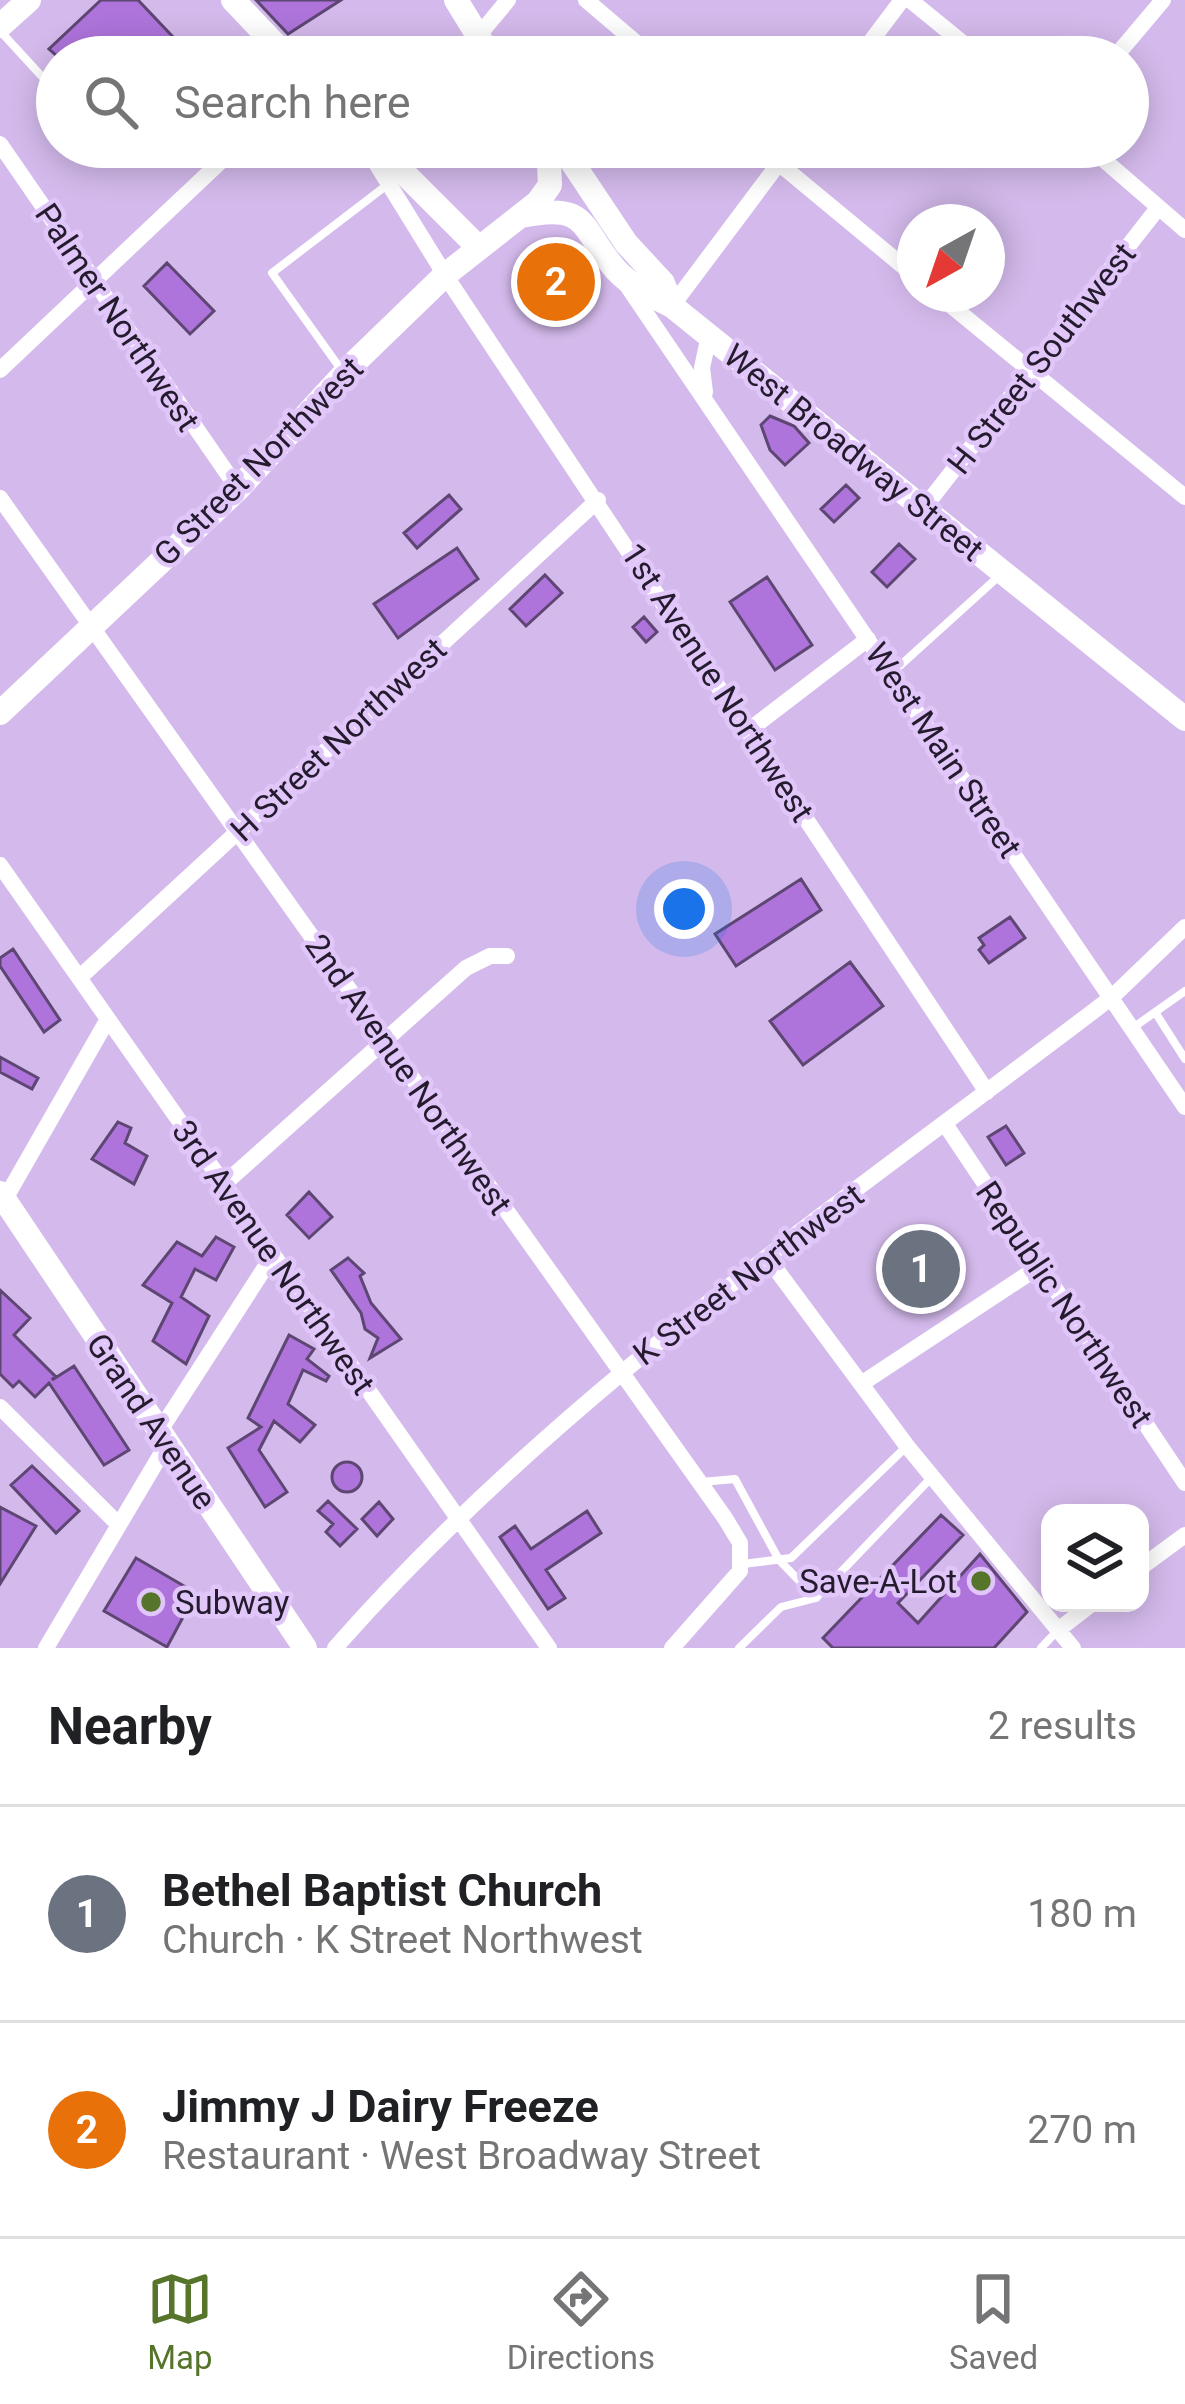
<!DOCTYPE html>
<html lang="en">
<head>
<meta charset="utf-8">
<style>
  body { margin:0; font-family:Roboto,sans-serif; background:#f6f6f6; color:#202124 }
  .controls { position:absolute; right:36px; bottom:36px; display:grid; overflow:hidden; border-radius:24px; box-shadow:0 6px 30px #0003 }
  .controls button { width:108px; height:108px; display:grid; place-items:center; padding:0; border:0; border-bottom:3px solid #e0e0e0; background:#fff; color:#202124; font:60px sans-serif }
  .compass { position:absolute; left:897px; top:204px; width:108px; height:108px; border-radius:50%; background:#fff; box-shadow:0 6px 30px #0003; rotate:220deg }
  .you { position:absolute; left:684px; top:909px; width:42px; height:42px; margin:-30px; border:9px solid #fff; border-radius:50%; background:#1a73e8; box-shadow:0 0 0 18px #1a73e833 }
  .badge { display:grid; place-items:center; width:78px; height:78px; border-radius:50%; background:#57752a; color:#fff; font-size:39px; font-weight:700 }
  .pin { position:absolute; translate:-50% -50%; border:6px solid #fff; box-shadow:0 3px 12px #0006 }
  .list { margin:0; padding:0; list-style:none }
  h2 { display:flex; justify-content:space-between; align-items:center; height:156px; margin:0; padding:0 48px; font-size:51px }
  h2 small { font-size:39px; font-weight:400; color:#757577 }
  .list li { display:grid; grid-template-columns:78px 1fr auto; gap:36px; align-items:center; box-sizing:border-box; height:216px; padding:0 48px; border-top:3px solid #e0e0e0 }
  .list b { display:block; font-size:45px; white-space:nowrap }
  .list p { margin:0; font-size:39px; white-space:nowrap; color:#757577 }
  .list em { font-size:39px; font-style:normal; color:#757577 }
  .icon { flex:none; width:66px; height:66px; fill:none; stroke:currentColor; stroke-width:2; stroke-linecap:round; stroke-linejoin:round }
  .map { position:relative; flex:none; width:1185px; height:1648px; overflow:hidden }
  .search { position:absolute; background:#fff; box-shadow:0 6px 30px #0003; left:36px; right:36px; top:36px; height:132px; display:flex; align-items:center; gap:30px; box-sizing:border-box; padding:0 42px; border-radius:66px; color:#757577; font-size:45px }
  .sheet { height:588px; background:#fff }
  nav { display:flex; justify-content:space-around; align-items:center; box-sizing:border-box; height:168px; border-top:3px solid #e0e0e0; background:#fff; font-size:33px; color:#757577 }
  nav a { display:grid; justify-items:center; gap:6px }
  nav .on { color:#57752a }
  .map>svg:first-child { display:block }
  .building { fill:#ae74db; stroke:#5d4671; stroke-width:3 }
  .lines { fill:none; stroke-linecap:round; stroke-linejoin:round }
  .lane { stroke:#fff; stroke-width:8 }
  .street { stroke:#fff; stroke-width:16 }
  .secondary { stroke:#fff; stroke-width:24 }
  .poi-dot { fill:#57752a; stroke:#e1c7f9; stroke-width:4.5 }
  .labels { text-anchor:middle; stroke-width:9; stroke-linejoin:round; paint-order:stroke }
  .street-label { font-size:33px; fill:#251b2e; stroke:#e1c7f9 }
  .poi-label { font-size:33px; fill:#251b2e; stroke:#e1c7f9; text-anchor:end }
</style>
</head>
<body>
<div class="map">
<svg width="1185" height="1648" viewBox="0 0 1185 1648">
  <rect width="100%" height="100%" fill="#d4baec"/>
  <path class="building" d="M101 0H138L192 57H58L49 49Z
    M256 0H341L288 34Z
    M566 261 579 280 546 303 533 284Z
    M167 263 214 311 190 334 144 286Z
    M770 416 794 426 809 443 785 465 770 450 761 425Z
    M846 485 859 498 834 522 821 509Z
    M449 495 461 509 417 548 404 533Z
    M899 544 915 559 887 587 872 572Z
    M457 548 478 579 398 638 374 604Z
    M545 575 562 593 526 626 510 609Z
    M767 577 812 645 775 670 730 602Z
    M644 617 657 632 646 642 633 627Z
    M801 879 821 910 736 966 715 934Z
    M1010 917 1025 938 989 963 979 950 984 945 979 938Z
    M13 949 60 1020 44 1032 0 966V958Z
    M850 962 883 1006 803 1065 770 1021Z
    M0 1057 38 1078 32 1089 0 1072Z
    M118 1122 131 1128 125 1143 147 1156 134 1184 92 1159Z
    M1006 1126 1024 1153 1006 1165 988 1137Z
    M309 1192 332 1217 309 1238 287 1215Z
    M216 1237 234 1247 216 1280 195 1269 181 1297 209 1316 186 1364 153 1341 172 1303 143 1285 177 1242 202 1256Z
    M348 1258 364 1273 360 1276 371 1303 401 1339 370 1358 378 1338 365 1329 361 1313 331 1270Z
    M0 1290 30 1318 14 1335 55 1376 52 1380 74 1366 129 1450 104 1465 49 1383 35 1397 19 1381 13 1387 0 1374Z
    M289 1335 314 1349 307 1359 329 1376 326 1381 303 1370 288 1404 315 1425 300 1442 274 1421 259 1450 287 1492 265 1507 228 1448 261 1427 248 1418Z
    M332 1477a15 15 0 1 1 30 0a15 15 0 1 1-30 0Z
    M32 1466 79 1511 56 1533 11 1485Z
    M328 1501 357 1529 340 1546 326 1532 333 1524 318 1511Z
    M379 1502 393 1519 377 1536 362 1519Z
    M0 1507 36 1526 0 1584Z
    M587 1511 601 1533 546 1570 565 1598 548 1609 500 1537 515 1526 531 1549Z
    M941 1515 963 1535 898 1603 918 1623 980 1554 1027 1612 994 1648H833L823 1638Z
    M136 1558 196 1593 167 1647 104 1611Z"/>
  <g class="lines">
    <path class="lane" d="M1 32 57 93
      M340 368 272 273 387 185
      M893 672 998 577
      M1155 1012 1185 1059
      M1134 1027 1185 991
      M701 1482 735 1479 779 1560 816 1598 931 1478
      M743 1564 791 1558 906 1447
      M739 1648 781 1607 816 1598
      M1041 1648 1057 1631"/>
    <path class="street" d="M586 0 653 57
      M910 0 980 57
      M479 35 508 0
      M859 57 902 0
      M1115 57 1163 0
      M0 144 238 489
      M366 147 445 275 987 1092
      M759 147 915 276
      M1089 147 1185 230
      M626 284 1185 1107
      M937 294 1185 497
      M672 306 791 147
      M0 370 236 147
      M705 392 702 368 709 335
      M0 498 725 1518 740 1543V1571L672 1648
      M923 509 1158 208
      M749 730 868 639
      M0 865 549 1648
      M79 978 598 500
      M945 1124 1185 1483
      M224 1184 466 968 490 956H507
      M1 1206 108 1019
      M767 1257 907 1446 1073 1648
      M861 1384 1040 1266
      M0 1407 119 1525
      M159 1432 273 1255
      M1140 1568 1185 1535
      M1058 1630 1093 1603
      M46 1648 167 1444
      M335 1648C559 1393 844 1202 1112 997L1185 927"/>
    <path class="secondary" d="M233 0 287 57
      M456 0 491 57
      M0 26 29 0
      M378 147 476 245
      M562 147 626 243 663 283 672 306
      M521 216C591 202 579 228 616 270 632 287 652 296 672 306L1185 719
      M0 713 238 489 355 362 445 275 538 202 550 185 549 163 540 147
      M0 1193 305 1648"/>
  </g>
  <g class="poi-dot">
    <circle cx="981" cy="1581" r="12"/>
    <circle cx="151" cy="1602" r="12"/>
  </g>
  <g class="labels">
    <g class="street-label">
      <text transform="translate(118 317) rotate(56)" y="12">Palmer Northwest</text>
      <text transform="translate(1041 358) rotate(-52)" y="12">H Street Southwest</text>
      <text transform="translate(854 452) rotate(39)" y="12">West Broadway Street</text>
      <text transform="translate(258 461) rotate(-45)" y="12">G Street Northwest</text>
      <text transform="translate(718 682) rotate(57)" y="12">1st Avenue Northwest</text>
      <text transform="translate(338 739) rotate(-43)" y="12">H Street Northwest</text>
      <text transform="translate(944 750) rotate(56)" y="12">West Main Street</text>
      <text transform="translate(409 1074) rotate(55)" y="12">2nd Avenue Northwest</text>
      <text transform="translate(274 1257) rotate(55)" y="12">3rd Avenue Northwest</text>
      <text transform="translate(748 1274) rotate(-37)" y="12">K Street Northwest</text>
      <text transform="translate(1065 1304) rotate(56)" y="12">Republic Northwest</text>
      <text transform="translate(152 1421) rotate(56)" y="12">Grand Avenue</text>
    </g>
    <g class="poi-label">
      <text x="957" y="1593">Save-A-Lot</text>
      <text x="175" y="1614" text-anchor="start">Subway</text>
    </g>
  </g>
</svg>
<div class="controls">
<button><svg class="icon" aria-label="layers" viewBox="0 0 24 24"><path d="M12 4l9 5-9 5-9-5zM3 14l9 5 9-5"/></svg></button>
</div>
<svg class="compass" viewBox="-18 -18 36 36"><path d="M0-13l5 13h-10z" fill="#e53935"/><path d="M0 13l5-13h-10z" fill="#757577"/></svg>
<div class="you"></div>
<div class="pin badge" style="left:921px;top:1269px;background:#6b7280">1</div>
<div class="pin badge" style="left:556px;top:282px;background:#e8710a">2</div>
<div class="search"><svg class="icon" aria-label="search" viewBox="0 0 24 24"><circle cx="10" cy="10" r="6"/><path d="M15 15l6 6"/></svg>Search here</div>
</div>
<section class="sheet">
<h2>Nearby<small>2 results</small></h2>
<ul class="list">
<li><span class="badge" style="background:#6b7280">1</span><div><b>Bethel Baptist Church</b><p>Church · K Street Northwest</p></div><em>180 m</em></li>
<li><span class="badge" style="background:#e8710a">2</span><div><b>Jimmy J Dairy Freeze</b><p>Restaurant · West Broadway Street</p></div><em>270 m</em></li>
</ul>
</section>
<nav>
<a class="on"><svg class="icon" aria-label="map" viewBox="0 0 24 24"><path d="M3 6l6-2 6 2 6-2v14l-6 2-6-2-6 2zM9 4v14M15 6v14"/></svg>Map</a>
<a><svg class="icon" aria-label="directions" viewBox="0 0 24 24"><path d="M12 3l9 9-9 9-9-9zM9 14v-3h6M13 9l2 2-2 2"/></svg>Directions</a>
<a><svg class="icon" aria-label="saved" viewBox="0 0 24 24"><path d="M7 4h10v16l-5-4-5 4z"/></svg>Saved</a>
</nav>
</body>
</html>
